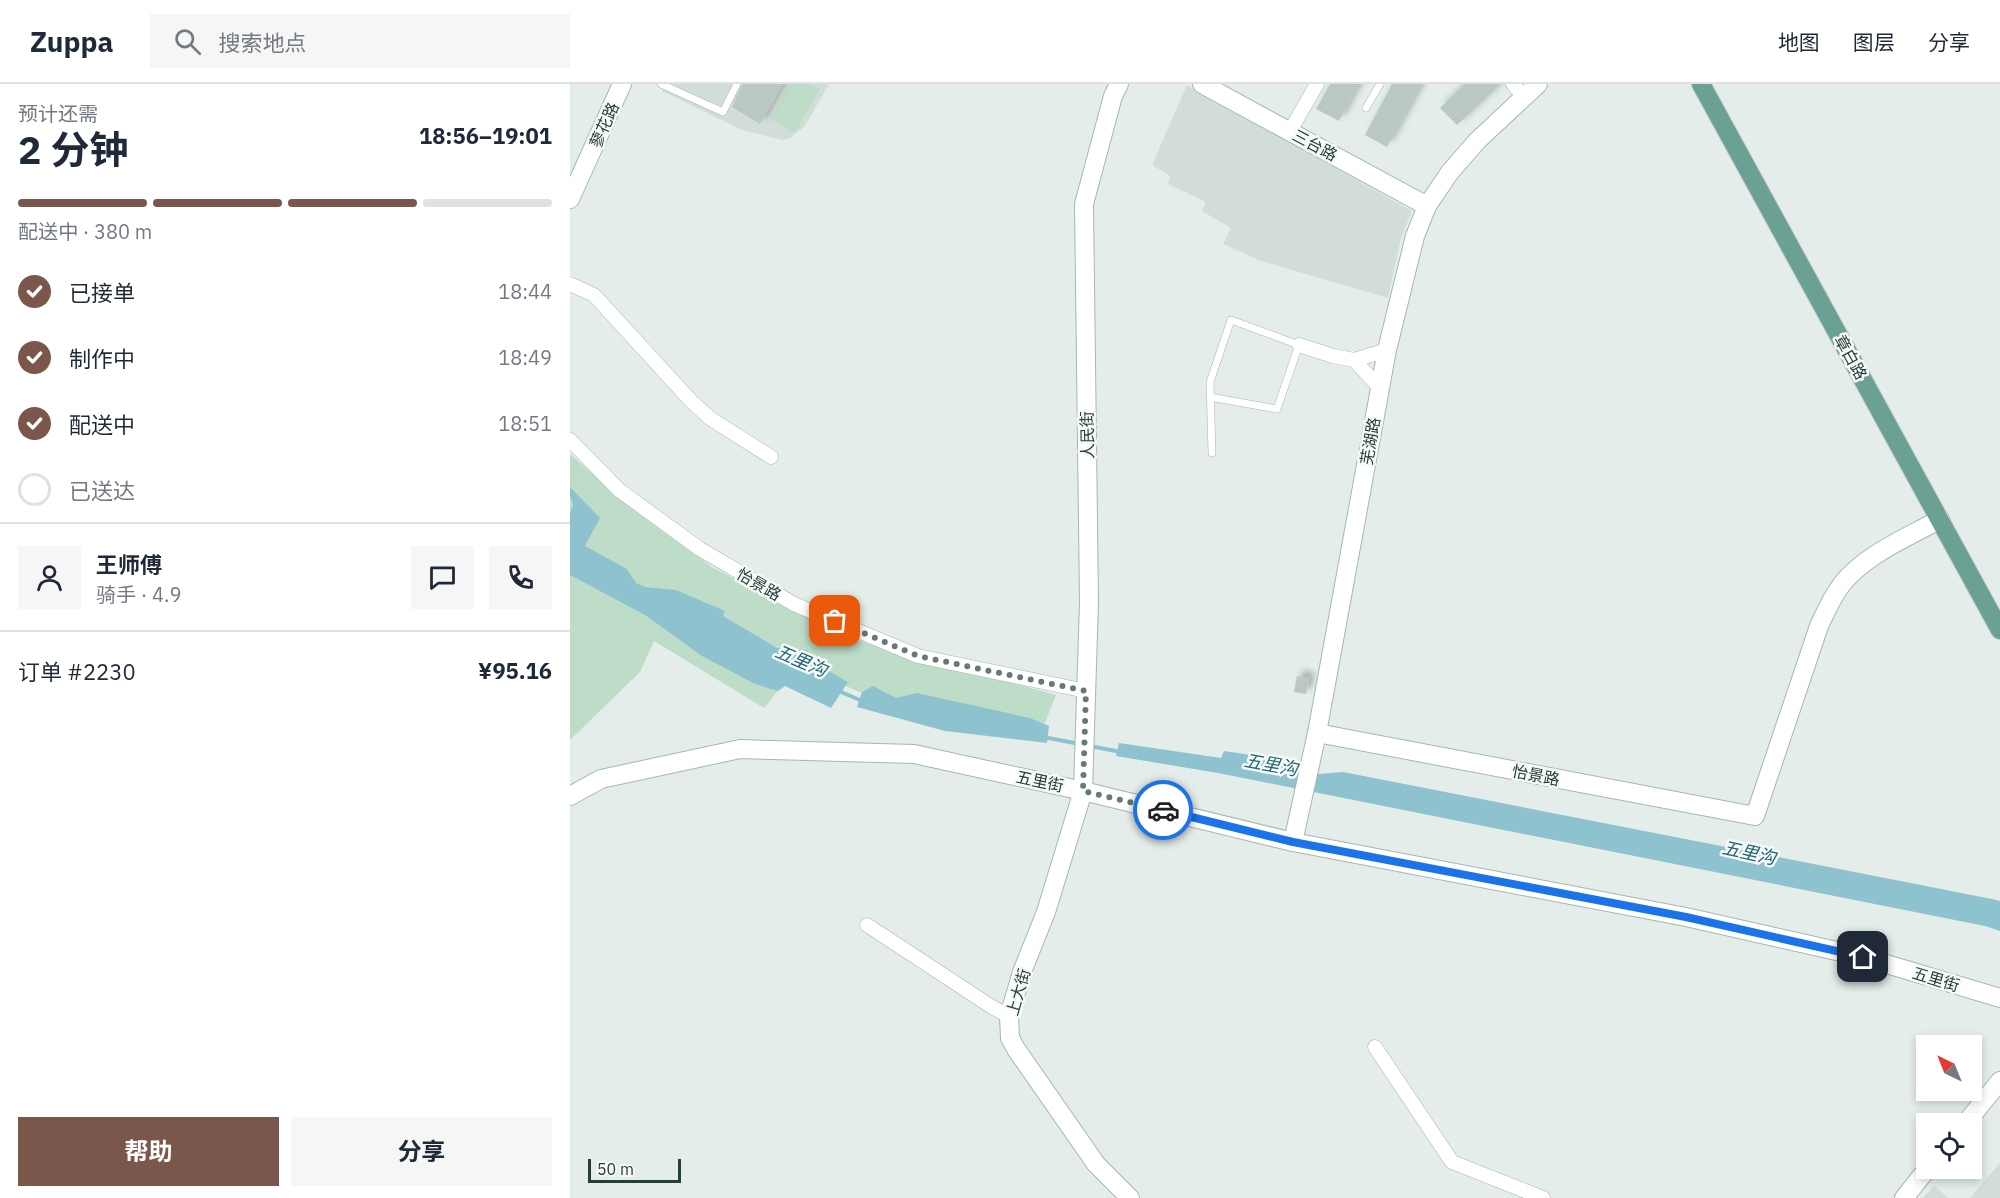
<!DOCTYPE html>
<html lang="zh">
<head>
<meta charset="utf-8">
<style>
	:root { --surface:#fff; --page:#f6f6f7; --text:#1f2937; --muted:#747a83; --line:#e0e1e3; --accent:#7b564b }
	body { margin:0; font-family:"IBM Plex Sans","Noto Sans SC",sans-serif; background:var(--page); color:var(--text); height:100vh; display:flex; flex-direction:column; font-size:22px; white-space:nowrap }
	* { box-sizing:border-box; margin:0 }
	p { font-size:20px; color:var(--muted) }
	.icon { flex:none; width:33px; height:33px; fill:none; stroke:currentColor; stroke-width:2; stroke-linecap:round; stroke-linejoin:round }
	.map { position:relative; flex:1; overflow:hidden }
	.sheet { display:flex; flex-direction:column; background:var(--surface); width:570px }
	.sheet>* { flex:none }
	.needle { width:39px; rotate:317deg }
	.controls { position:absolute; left:1346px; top:951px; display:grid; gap:12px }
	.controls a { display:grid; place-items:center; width:66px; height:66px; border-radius:0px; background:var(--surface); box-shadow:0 3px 9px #0003; font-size:30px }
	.scale { position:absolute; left:18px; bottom:15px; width:93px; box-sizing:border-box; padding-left:6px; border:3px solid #243e38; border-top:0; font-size:16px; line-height:21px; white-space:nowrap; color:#243e38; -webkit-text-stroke:4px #f5f9f7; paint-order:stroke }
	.pin { position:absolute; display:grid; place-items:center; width:51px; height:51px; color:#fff; margin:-26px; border-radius:12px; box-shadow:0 3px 9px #0006 }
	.courier { position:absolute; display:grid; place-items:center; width:60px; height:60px; margin:-30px; border:4px solid #1a73e8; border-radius:50%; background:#fff; color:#222; box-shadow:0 2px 8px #0007 }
	.headline em { font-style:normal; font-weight:700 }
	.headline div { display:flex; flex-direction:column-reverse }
	.headline { display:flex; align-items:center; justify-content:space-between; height:102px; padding:0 18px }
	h1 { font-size:39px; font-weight:700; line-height:45px }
	.bar { display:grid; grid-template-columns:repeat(4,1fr); gap:9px 6px; align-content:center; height:72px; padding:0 18px }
	.bar i { height:8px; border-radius:4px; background:var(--line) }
	.bar .current { background:var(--accent) }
	.bar p { grid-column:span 4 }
	.line { display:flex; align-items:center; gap:15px; padding:0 18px; border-top:2px solid var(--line) }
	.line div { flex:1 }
	.round { display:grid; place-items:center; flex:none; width:63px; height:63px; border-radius:0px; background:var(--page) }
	ol { padding:0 18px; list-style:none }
	li { display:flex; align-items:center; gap:18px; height:66px }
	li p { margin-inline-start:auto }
	li .icon { padding:6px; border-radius:50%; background:var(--accent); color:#fff; stroke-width:4 }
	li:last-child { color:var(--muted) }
	li i { width:33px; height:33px; border:3px solid var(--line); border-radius:50% }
	.action { display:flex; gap:12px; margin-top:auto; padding:12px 18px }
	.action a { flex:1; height:69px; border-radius:0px; background:var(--accent); color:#fff; font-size:24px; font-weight:700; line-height:69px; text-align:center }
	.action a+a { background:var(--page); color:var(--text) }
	header { display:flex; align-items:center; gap:36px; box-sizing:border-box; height:84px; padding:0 30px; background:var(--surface); border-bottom:2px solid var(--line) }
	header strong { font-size:28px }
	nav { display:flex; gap:33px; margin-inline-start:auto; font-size:21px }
	.search { width:420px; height:54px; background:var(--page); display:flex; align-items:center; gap:15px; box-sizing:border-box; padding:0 21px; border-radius:0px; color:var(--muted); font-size:22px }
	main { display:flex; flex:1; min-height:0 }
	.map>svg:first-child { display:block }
</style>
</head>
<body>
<header>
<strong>Zuppa</strong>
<div class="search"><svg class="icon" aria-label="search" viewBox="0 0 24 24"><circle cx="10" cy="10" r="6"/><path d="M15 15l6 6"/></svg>搜索地点</div>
<nav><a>地图</a><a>图层</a><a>分享</a></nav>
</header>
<main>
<section class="sheet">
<div class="headline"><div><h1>2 分钟</h1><p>预计还需</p></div><em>18:56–19:01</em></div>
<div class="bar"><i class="current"></i><i class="current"></i><i class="current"></i><i></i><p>配送中 · 380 m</p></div>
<ol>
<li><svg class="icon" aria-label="check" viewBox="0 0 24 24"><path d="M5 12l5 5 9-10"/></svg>已接单<p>18:44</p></li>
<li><svg class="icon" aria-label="check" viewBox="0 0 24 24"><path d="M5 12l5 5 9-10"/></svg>制作中<p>18:49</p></li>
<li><svg class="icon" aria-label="check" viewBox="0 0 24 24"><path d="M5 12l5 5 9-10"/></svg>配送中<p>18:51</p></li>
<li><i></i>已送达</li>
</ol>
<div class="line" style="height:108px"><a class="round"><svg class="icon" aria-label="person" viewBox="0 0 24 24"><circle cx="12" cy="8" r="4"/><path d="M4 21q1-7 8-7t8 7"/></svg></a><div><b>王师傅</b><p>骑手 · 4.9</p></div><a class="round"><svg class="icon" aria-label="chat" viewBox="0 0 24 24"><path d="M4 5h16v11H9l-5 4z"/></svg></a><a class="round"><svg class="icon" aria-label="phone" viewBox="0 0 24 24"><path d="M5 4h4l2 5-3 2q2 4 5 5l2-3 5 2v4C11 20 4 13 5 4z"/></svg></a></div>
<div class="line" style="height:78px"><div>订单 #2230</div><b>¥95.16</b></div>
<div class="action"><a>帮助</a><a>分享</a></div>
</section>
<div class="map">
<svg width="1430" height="1114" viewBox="0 0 1430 1114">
	<defs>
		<filter id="shadow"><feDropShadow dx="5.5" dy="-5.5" stdDeviation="3" flood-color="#0004"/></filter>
	</defs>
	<rect width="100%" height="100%" fill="#e4ede9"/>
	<!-- built -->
	<g fill="#d2ddd8">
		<polygon points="95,0 259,0 235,42 220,54 213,56 172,46 92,7"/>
		<polygon points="617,1 842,127 831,154 818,214 691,177 653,160 661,144 632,127 636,118 598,100 600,92 582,81"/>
		<polygon points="1430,1079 1430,1114 1400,1114"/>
		<polygon points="1364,1102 1379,1114 1353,1114"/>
	</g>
	<!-- green -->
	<g fill="#beddc8">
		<polygon points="220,0 242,0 250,5 225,49 200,35"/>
		<polygon points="0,370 65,427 142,483 278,554 486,611 471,649 302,614 229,580 194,624 84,557 70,588 0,656"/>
	</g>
	<!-- water -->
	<g fill="#8fc2cf">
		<polygon points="0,403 30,434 15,462 57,485 66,499 75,503 106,506 155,527 153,532 207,564 237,566 240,576 278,598 261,624 215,602 208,607 185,600 132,572 75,531 0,491 0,430 3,421 0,411"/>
		<polygon points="303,602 326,614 347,609 460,634 479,642 477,659 375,647 287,623 292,608"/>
		<polygon points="549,659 651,674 654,667 716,676 725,684 750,690 773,688 1422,815 1430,817 1430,847 1415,842 648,689 546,672"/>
	</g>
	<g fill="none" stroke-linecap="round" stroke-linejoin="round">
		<!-- stream -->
		<g stroke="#8fc2cf" stroke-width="4">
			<polyline points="269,607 292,617"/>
			<polyline points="473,653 510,660"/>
			<polyline points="520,662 551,668"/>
		</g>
	</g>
	<!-- building -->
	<g fill="#b9c8c3" filter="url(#shadow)">
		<polygon points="173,0 213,0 190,40 162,23"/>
		<polygon points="760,0 789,0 769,37 746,25"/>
		<polygon points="822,0 851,0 817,63 795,51"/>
		<polygon points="895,0 931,0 887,41 870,24"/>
		<polygon points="727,592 739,594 736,610 724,608"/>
	</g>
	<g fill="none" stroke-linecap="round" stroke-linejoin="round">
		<!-- lane casing -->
		<g stroke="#a7b5b0" stroke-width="8">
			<g id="lane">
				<polyline points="91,0 153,28 167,0"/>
				<polyline points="796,24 810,0"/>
				<polyline points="640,313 707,325 729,261 661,236 640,298 642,369"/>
			</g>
		</g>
		<!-- street casing -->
		<g stroke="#a7b5b0" stroke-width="15">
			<g id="street">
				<polyline points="943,0 954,13"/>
				<polyline points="720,47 747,0"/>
				<polyline points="0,200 24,211 122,318 141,335 201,373"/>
				<polyline points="729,261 763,272 784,276"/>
				<polyline points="810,304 784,276 817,266"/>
				<polyline points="0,356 49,406 130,465 224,520 348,572 516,607"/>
				<polyline points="297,841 422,923 439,932"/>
				<polyline points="805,963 882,1078 973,1114"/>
			</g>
		</g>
		<!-- secondary casing -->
		<g stroke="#a3b8b2" stroke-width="20">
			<g id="secondary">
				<polyline points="549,0 543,12 514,120 519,518 513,707 476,828 452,888 439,932 440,954 446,965 526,1080 560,1114"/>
				<polyline points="632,0 857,122"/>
				<polyline points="0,115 52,0"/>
				<path d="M747,649l438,83 64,-190c7,-15 13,-29 23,-42 24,-30 65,-46 98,-65"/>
				<polyline points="0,712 31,695 170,665 344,670 513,707 723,758 1116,833 1293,873 1430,914"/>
				<polyline points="723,758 747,649 817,266 845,152 857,122 880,88 907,57 968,0"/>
				<polyline points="1395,1040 1430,997"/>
				<polyline points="1334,1114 1358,1084"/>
			</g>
		</g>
		<!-- primary casing -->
		<g stroke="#c2c9c7" stroke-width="20">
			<polyline id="primary" points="1131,0 1430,546"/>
		</g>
		<!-- lane -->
		<use href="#lane" stroke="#fff" stroke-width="7"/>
		<!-- street -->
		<use href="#street" stroke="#fff" stroke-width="14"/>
		<!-- secondary -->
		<use href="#secondary" stroke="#fff" stroke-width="18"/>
		<!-- primary -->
		<use href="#primary" stroke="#6ba095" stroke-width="18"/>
	</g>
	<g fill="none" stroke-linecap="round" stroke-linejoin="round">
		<!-- done -->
		<polyline stroke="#677b76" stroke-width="6" stroke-dasharray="0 10.8" points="265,537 348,572 516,607 513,707 593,726"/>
		<!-- route -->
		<polyline stroke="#1a73e8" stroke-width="8" points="593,726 723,758 1116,833 1293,873"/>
	</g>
	<g text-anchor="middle" stroke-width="5" stroke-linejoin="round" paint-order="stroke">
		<!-- street labels -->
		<g font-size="16" fill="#243e38" stroke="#f5f9f7">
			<text transform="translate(34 41) rotate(-66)" y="6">蓼花路</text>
			<text transform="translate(745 61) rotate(28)" y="6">三台路</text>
			<text transform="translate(1281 273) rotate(61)" y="6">章白路</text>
			<text transform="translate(517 351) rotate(-91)" y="6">人民街</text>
			<text transform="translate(800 357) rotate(-80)" y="6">芜湖路</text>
			<text transform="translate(189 500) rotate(30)" y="6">怡景路</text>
			<text transform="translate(966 691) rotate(11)" y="6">怡景路</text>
			<text transform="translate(470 697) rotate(12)" y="6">五里街</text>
			<text transform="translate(1366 895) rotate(17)" y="6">五里街</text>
			<text transform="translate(448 908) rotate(-74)" y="6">上大街</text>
		</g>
		<!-- water labels -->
		<g font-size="18" font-style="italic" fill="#216477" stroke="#f5f9f7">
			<text transform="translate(231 577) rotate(23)" y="6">五里沟</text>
			<text transform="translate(701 681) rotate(10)" y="6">五里沟</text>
			<text transform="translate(1179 769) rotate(12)" y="6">五里沟</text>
		</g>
	</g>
</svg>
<div class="controls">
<a><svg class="needle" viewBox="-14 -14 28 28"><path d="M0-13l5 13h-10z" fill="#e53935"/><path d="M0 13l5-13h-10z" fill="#747a83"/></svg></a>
<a><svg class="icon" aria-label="locate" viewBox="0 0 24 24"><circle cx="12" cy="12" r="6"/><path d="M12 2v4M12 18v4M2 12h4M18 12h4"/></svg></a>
</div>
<div class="scale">50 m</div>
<div class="pin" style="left:265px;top:537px;background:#ea580c"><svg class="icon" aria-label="bag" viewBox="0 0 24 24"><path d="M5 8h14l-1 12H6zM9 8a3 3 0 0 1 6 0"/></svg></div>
<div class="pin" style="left:1293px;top:873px;background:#1f2937"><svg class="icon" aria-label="home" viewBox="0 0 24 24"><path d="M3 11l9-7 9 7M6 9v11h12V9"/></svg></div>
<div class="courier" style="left:593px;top:726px"><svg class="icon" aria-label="car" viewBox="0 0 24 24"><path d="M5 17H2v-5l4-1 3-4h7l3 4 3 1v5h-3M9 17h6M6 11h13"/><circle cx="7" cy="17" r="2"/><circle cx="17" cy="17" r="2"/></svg></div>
</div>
</main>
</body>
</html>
